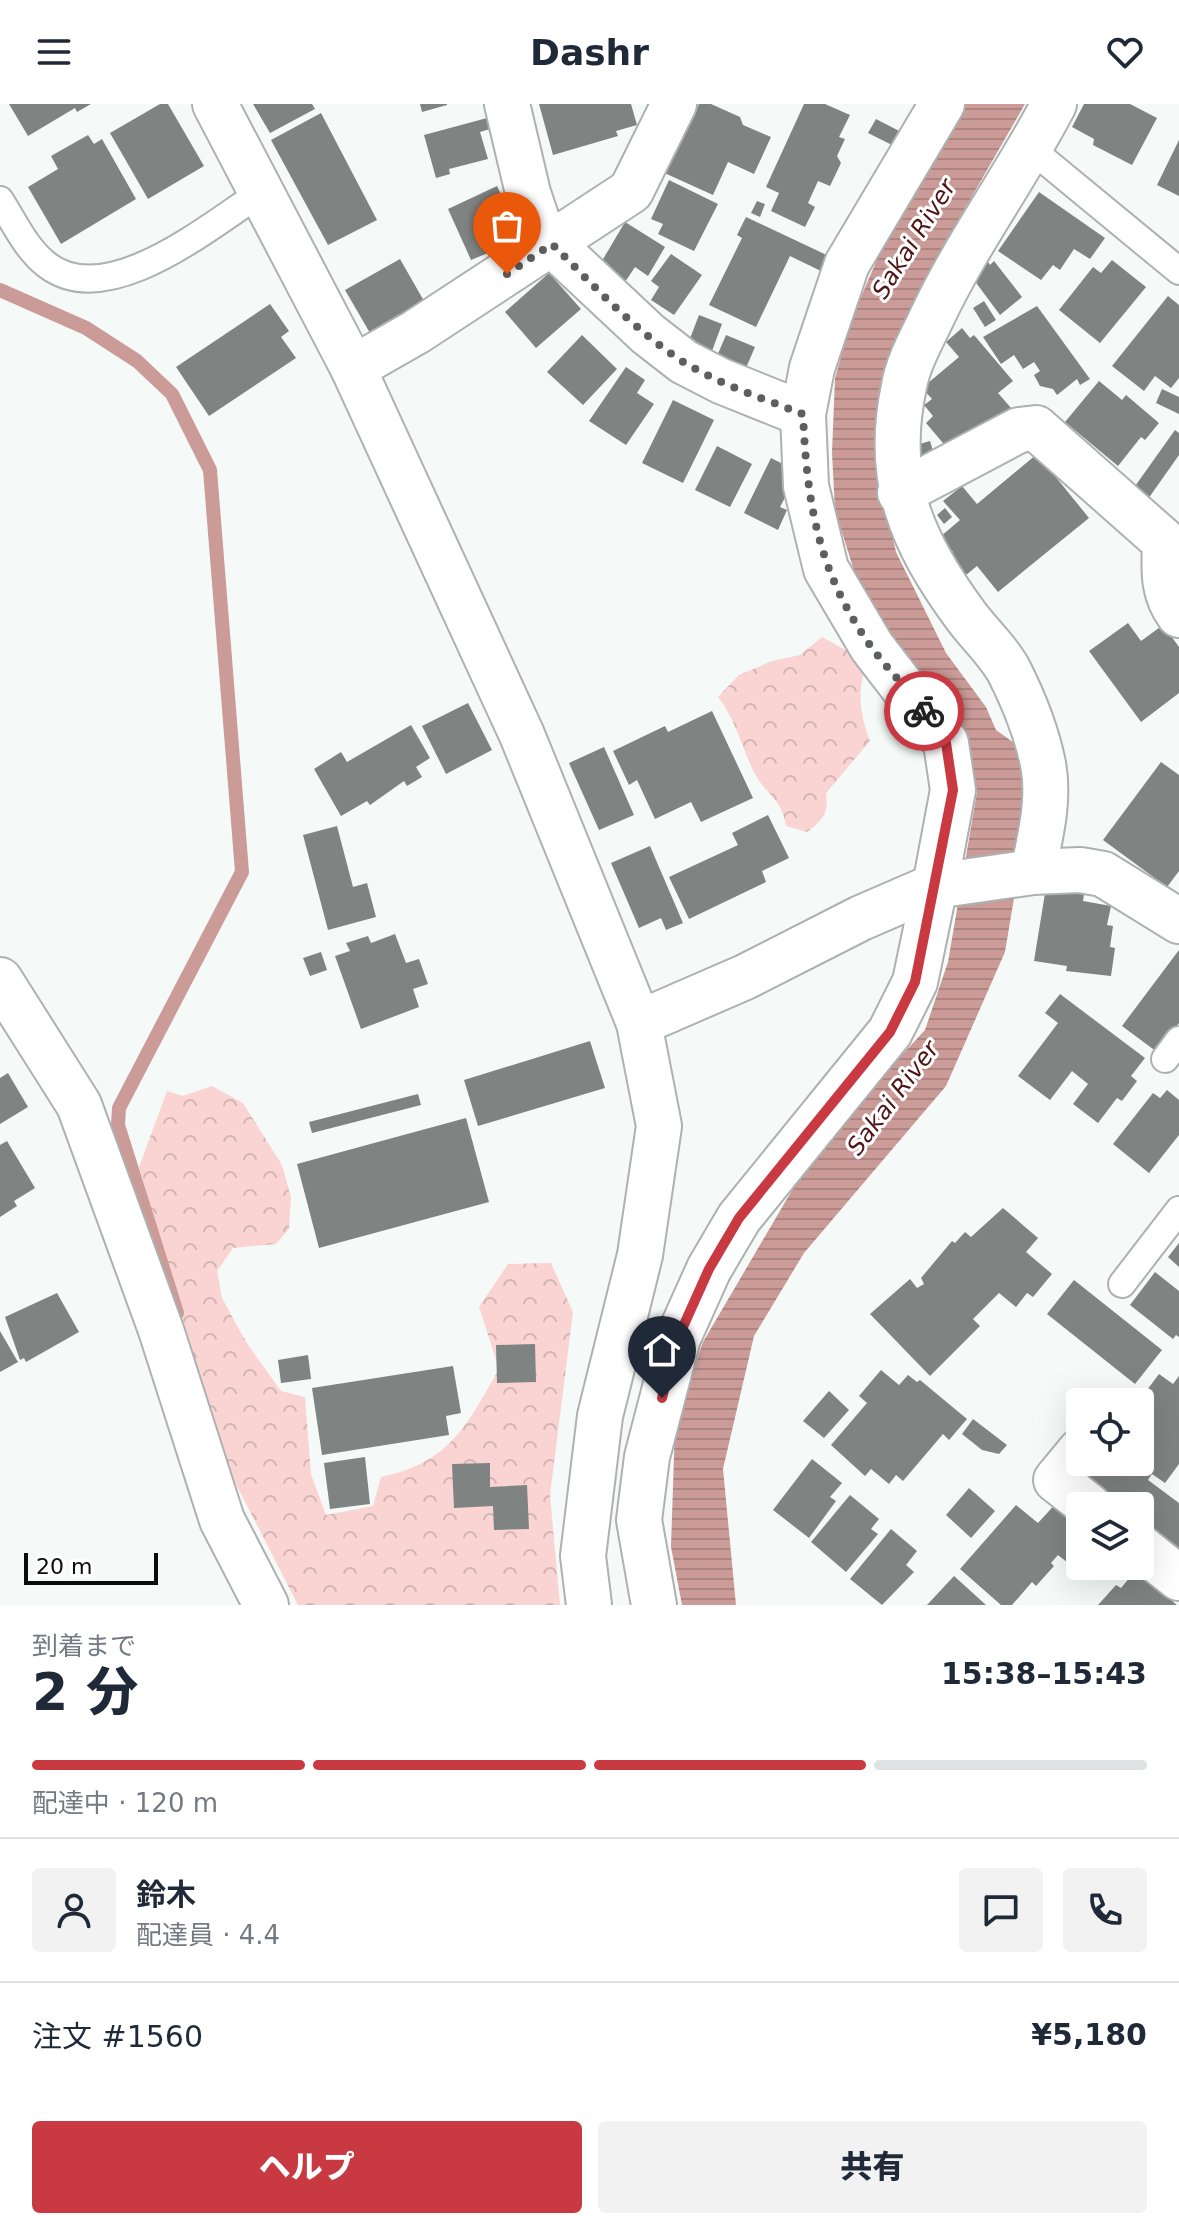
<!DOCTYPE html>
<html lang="ja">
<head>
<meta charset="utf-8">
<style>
	:root { --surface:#fff; --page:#f2f2f3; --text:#1f2937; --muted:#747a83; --line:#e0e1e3; --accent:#c93942 }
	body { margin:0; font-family:"DejaVu Sans","Noto Sans JP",sans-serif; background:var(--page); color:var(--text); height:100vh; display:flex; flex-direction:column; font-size:30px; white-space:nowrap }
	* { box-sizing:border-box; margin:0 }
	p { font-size:26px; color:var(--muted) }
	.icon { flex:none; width:44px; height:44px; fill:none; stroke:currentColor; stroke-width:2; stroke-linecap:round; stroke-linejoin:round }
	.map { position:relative; height:1501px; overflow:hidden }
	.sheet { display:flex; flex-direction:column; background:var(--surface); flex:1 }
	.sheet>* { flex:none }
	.fabs { position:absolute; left:1066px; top:1284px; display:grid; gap:16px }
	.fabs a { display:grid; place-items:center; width:88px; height:88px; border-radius:8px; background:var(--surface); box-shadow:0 8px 32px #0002; font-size:40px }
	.scale { position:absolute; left:24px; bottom:20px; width:134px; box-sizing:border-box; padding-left:8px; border:4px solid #0b0c0c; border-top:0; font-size:22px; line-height:28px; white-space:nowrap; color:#0b0c0c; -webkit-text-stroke:6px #fff; paint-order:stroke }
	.pin { position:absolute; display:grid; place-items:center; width:68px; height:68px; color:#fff; margin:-82px -34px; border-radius:50% 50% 50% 0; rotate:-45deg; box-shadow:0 0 8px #0007 }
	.pin .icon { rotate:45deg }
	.courier { position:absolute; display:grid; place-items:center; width:80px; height:80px; margin:-40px; border:6px solid #c93942; border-radius:50%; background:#fff; color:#222; box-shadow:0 2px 10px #0007 }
	.summary em { font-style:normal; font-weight:800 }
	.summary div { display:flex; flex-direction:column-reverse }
	.summary { display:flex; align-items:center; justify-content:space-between; height:136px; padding:0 32px }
	h1 { font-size:52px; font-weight:800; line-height:60px }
	.bar { display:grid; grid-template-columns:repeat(4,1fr); gap:12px 8px; align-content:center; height:96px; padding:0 32px }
	.bar i { height:10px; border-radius:6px; background:var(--line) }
	.bar .selected { background:var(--accent) }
	.bar p { grid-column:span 4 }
	.line { display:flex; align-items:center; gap:20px; padding:0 32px; border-top:2px solid var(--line) }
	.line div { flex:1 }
	.round { display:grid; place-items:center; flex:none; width:84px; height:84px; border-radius:8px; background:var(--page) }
	.action { display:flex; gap:16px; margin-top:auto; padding:16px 32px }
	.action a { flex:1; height:92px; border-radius:8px; background:var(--accent); color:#fff; font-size:32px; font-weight:800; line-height:92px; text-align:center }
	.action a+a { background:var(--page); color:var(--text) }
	header { display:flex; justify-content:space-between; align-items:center; height:104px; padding:0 32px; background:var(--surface); font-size:36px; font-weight:800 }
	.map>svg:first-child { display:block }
</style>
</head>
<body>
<header><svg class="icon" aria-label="menu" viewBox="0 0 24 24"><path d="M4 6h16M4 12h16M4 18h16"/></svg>Dashr<svg class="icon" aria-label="heart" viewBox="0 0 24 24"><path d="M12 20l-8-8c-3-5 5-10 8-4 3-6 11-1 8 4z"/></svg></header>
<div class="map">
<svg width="1179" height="1501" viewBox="0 0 1179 1501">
	<defs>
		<pattern id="forest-crowns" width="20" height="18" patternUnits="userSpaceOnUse" patternTransform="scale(2)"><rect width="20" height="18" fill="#f9d4d2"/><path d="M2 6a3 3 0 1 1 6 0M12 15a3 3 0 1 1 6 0" fill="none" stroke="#d4b5b3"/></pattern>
		<pattern id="water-rules" width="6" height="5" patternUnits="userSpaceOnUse" patternTransform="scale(2)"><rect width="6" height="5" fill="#cb9b98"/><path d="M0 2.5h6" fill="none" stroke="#ad8482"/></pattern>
	</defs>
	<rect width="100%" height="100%" fill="#f5faf8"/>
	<!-- forest -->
	<g fill="url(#forest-crowns)">
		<path d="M822,533l45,25c-10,29 -8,50 3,79l-44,52c3,20 -3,27 -19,39l-21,-6c-5,-30 -21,-31 -32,-54 -13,-26 -18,-52 -36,-75l21,-22 33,-14 28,-6z"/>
		<path d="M212,982l31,17 39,62 9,32 -2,32 -13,15 -43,4 -16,23 5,27 24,44 35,49 24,6 6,77 15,41 47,-9 8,-29c70,-15 85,-51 118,-108l-20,-62 29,-43 43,-1 22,49 -23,183 10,110h-262l-75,-146 -84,-292 28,-76 16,5z"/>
	</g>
	<!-- water -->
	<polygon fill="url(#water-rules)" points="966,0 1025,0 937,153 904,219 880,311 887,408 896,448 946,549 986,603 996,626 1024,646 1023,740 1005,848 946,982 804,1149 754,1232 723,1365 736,1501 682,1501 671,1443 675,1321 703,1238 818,1042 925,926 948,858 977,688 963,623 897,542 861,489 835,406 832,349 835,274 852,214 882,144"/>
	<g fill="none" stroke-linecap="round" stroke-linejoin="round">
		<!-- stream -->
		<polyline stroke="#cb9b98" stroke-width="14" points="0,186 86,224 137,257 172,290 210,366 242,768 119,1004 118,1021 177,1209"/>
	</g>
	<!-- building -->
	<g fill="#7f8382">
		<polygon points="9,0 91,0 77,8 75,4 28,32"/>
		<polygon points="160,0 168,0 204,62 148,95 110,29"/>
		<polygon points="253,0 312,0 315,5 270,29"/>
		<polygon points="420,0 447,0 447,1 422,8"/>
		<polygon points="539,0 631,0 637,21 616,27 618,32 553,51"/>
		<polygon points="699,0 711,0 740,13 743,21 771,33 754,70 728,58 713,91 660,67 667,53 673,55"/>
		<polygon points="804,0 825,0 850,11 839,33 845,35 837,52 841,59 830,82 818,77 808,99 815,103 805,123 771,107 779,89 766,83"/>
		<polygon points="1084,0 1130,0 1157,14 1132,61 1093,41 1094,35 1072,23"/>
		<polygon points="321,9 377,116 328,141 271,36"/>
		<polygon points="487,14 490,25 480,28 488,55 449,65 450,70 436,74 424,31"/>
		<polygon points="876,15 905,30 898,44 868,29"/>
		<polygon points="88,31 94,40 102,35 136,95 61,140 28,83 58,65 51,52"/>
		<polygon points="1179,36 1179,92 1157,81"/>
		<polygon points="669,76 718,100 694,147 658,130 663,120 651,115"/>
		<polygon points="497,82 516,123 483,137 488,149 471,156 448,105"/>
		<polygon points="1039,88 1105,134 1090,155 1074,145 1060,166 1053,161 1041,176 998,147"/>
		<polygon points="757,97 765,100 760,113 751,109"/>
		<polygon points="746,113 833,154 825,169 790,152 756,223 709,201 742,134 737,131"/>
		<polygon points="625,118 665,143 648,172 635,163 625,178 599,162"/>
		<polygon points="671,150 702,171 674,211 651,196 659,183 651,177"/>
		<polygon points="984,151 990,161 994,157 1022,193 1000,211 971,172"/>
		<polygon points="400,155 424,197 370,229 345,186"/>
		<polygon points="1112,156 1146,183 1100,239 1059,206 1093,163 1101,169"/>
		<polygon points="549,169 581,205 536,244 505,208"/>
		<polygon points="1168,192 1179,201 1179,274 1171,284 1155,272 1144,287 1112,262"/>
		<polygon points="984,197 996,216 985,223 973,204"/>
		<polygon points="270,200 289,227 281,233 296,254 209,312 176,263"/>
		<polygon points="1037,202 1090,275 1080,281 1077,275 1057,291 1053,285 1040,282 1034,271 1040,267 1034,258 1023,265 1014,251 1001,260 983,233"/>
		<polygon points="699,211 722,220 712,247 689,237"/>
		<polygon points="962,224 970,234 974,231 1013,277 998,289 1011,304 954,352 926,319 933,312 924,301 932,295 922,284 959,253 946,238"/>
		<polygon points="582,231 617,265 583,301 547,268"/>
		<polygon points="726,231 755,243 746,264 717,252"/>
		<polygon points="626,263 645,276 637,289 654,300 626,341 589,317"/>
		<polygon points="1099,277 1122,296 1126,291 1159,319 1145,336 1141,333 1118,362 1065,318"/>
		<polygon points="1162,285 1179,293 1179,310 1156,299"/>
		<polygon points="673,296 714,316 683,379 642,359"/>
		<polygon points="1175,326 1179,329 1179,351 1148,395 1133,385"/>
		<polygon points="930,337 935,354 923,365 916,341"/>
		<polygon points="717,342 752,360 730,403 695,386"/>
		<polygon points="1037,350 1089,414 998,488 977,462 966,471 950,450 953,448 940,433 960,416 943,397 962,382 977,400"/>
		<polygon points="771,354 789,363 789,386 780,403 787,406 778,426 744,409"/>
		<polygon points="945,404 952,413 944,420 937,411"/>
		<polygon points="1128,519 1141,537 1163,521 1179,543 1179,589 1141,618 1089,547"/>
		<polygon points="468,599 492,646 446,670 422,622"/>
		<polygon points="712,607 753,694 701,718 691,698 655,715 637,676 629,681 613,647 665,622 668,628"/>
		<polygon points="411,621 430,654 416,663 422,673 407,682 404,677 370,701 367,697 341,712 314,665 341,648 347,658"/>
		<polygon points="604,643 634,711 599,726 569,659"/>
		<polygon points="1161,658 1179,671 1179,767 1167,783 1103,736"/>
		<polygon points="768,711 789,754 762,767 766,778 689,815 669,773 738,741 732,729"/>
		<polygon points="337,722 353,783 367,779 376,813 328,826 303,731"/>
		<polygon points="650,742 683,819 666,826 661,814 639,824 611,759"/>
		<polygon points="1046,783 1084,790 1083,797 1111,802 1107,821 1113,822 1110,843 1115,844 1111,872 1066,867 1067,862 1034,857"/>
		<polygon points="395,830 406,859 419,855 428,880 413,885 419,903 361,925 335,852 350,847 346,839 368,832 371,839"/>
		<polygon points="1179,846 1179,919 1157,948 1122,922"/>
		<polygon points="321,848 327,866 310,872 303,854"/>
		<polygon points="1060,890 1145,954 1131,972 1137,977 1122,997 1117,994 1098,1019 1073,1000 1088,980 1072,967 1050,996 1018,972 1058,919 1045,909"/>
		<polygon points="590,937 605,984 478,1022 464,976"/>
		<polygon points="8,969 28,1003 0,1020 0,974"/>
		<polygon points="1167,986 1179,996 1179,1031 1149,1069 1113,1040 1153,989 1160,994"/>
		<polygon points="418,990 421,1001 312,1029 309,1018"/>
		<polygon points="466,1014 489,1098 319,1144 297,1060"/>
		<polygon points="7,1037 35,1084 14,1097 17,1102 0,1113 0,1041"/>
		<polygon points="1003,1104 1038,1134 1026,1148 1052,1170 1033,1193 1027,1189 1016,1203 999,1189 973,1215 980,1222 930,1272 870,1210 910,1175 917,1184 924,1180 921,1174 952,1137 955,1139 965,1128 971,1133"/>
		<polygon points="1179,1139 1179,1163 1168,1153"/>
		<polygon points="1155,1168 1179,1187 1179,1233 1176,1231 1173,1235 1130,1201"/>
		<polygon points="1074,1176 1162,1246 1135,1280 1047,1210"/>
		<polygon points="57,1189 79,1228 26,1258 24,1254 20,1256 5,1213"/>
		<polygon points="0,1227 18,1258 0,1268"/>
		<polygon points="535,1240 536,1278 497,1279 496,1241"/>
		<polygon points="308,1251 311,1275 281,1279 278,1256"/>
		<polygon points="453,1262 461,1309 446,1312 449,1331 322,1351 312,1284"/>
		<polygon points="881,1266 899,1281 908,1271 917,1278 920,1276 967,1315 949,1336 943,1330 903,1377 896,1371 889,1380 871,1365 865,1372 831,1341 867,1299 859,1292"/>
		<polygon points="1159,1270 1173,1280 1179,1272 1179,1360 1165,1379 1152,1370 1148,1376 1179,1399 1179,1450 1140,1422 1140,1402 1113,1402 1080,1378 1094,1358 1140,1358 1138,1298"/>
		<polygon points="829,1287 849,1306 824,1334 803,1317"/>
		<polygon points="973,1315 1007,1341 999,1350 982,1346 962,1330"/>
		<polygon points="365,1353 370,1400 330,1405 324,1359"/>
		<polygon points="812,1355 842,1379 830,1393 836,1397 809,1434 773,1406"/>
		<polygon points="490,1359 490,1383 527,1381 529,1425 494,1426 493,1402 454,1404 452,1360"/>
		<polygon points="969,1384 995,1407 971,1434 946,1411"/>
		<polygon points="850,1391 879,1415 871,1425 878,1430 846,1468 811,1438"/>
		<polygon points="1060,1395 1080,1412 1080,1445 1068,1459 1058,1451 1051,1459 1054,1462 1036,1482 1032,1478 1012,1501 1001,1501 960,1465 1016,1401 1038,1419"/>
		<polygon points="891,1425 917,1447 906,1461 914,1468 882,1501 850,1475"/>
		<polygon points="1136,1466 1177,1501 1098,1501 1116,1481 1121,1484"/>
		<polygon points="954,1472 986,1501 927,1501"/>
	</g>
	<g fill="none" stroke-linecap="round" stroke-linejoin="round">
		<!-- lane casing -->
		<g stroke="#adb1b0" stroke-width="30">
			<g id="lane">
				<polyline points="1031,45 1179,167"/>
				<path d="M0,96c14,22 26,49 47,65 61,47 163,-40 215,-73"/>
				<polyline points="1165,955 1179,936"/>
				<polyline points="1122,1180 1179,1106"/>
			</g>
		</g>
		<!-- street casing -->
		<g stroke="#adb1b0" stroke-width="48">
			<g id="street">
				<polyline points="507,0 528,89 538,119 552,140 648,230 684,258 721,277 803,310"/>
				<polyline points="353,264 416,228 631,87 674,0"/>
				<path d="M900,389l119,-63 17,-2 129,114c-1,28 -3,50 14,73"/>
				<path d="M1033,768c7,-35 17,-72 10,-108 -6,-30 -19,-63 -33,-91 -10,-20 -30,-38 -44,-57 -55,-75 -82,-136 -62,-230 4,-23 17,-46 27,-67 35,-75 85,-142 123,-215"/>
				<polyline points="0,876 79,1001 161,1226 222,1416 266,1501"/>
				<polyline points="639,919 745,873 861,814 935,782 1033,768 1080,766 1103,770 1179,817"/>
				<polyline points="1080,1347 1056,1376 1089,1402"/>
				<polyline points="1140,1443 1179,1474"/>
				<polyline points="654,1501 639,1416 647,1353 678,1234 709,1165 739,1114 890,928 915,878 935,782 953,686 946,639 872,543 826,465 806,382 803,310 812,264 847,160 942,0"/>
			</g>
		</g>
		<!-- secondary casing -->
		<g stroke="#adb1b0" stroke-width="48">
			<polyline id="secondary" points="215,0 353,264 522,631 639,919 659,1022 640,1151 600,1312 583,1452 589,1501"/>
		</g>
		<!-- lane -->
		<use href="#lane" stroke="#fff" stroke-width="26"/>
		<!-- street -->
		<use href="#street" stroke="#fff" stroke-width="44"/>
		<!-- secondary -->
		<use href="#secondary" stroke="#fff" stroke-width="44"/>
	</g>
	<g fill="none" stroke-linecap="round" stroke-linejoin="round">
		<!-- done -->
		<path stroke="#5d5f5f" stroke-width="8" stroke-dasharray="0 14.4" d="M507,170l45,-30c41,41 84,88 133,119 37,22 79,36 118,51 4,90 15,159 69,234 16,22 36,41 52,63"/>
		<!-- route -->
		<polyline stroke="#c93942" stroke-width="10" points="662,1294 678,1234 709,1165 739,1114 890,928 915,878 953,686 946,639 924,607"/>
	</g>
	<g text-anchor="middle" stroke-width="6" stroke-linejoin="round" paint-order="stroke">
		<!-- water labels -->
		<g font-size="24" font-style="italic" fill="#4f1416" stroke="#fff">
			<text transform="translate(914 135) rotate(-58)" y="8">Sakai River</text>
			<text transform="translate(893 994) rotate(-53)" y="8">Sakai River</text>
		</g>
	</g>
</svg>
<div class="fabs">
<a><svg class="icon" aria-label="locate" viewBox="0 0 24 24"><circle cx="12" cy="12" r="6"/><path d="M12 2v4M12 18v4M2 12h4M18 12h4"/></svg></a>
<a><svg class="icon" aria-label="layers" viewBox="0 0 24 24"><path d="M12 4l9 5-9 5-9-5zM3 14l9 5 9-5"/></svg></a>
</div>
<div class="scale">20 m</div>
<div class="pin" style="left:507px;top:170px;background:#ea580c"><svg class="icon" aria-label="bag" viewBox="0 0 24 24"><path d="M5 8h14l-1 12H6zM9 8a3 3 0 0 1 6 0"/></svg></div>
<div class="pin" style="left:662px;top:1294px;background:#1f2937"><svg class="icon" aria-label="home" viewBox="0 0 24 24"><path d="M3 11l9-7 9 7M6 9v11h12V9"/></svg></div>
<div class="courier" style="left:924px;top:607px"><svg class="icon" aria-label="bike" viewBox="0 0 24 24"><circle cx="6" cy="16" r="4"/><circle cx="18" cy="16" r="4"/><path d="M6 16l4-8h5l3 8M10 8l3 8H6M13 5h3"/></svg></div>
</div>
<section class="sheet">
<div class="summary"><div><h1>2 分</h1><p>到着まで</p></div><em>15:38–15:43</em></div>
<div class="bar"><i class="selected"></i><i class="selected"></i><i class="selected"></i><i></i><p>配達中 · 120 m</p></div>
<div class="line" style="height:144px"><a class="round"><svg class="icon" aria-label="person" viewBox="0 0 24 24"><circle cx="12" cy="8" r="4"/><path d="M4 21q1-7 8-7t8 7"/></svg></a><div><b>鈴木</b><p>配達員 · 4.4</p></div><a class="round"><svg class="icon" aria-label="chat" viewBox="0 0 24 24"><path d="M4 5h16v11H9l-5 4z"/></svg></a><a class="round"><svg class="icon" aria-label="phone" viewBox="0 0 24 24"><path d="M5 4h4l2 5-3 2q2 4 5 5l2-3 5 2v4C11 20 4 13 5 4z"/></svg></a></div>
<div class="line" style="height:104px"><div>注文 #1560</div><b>¥5,180</b></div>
<div class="action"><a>ヘルプ</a><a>共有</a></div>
</section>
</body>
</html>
